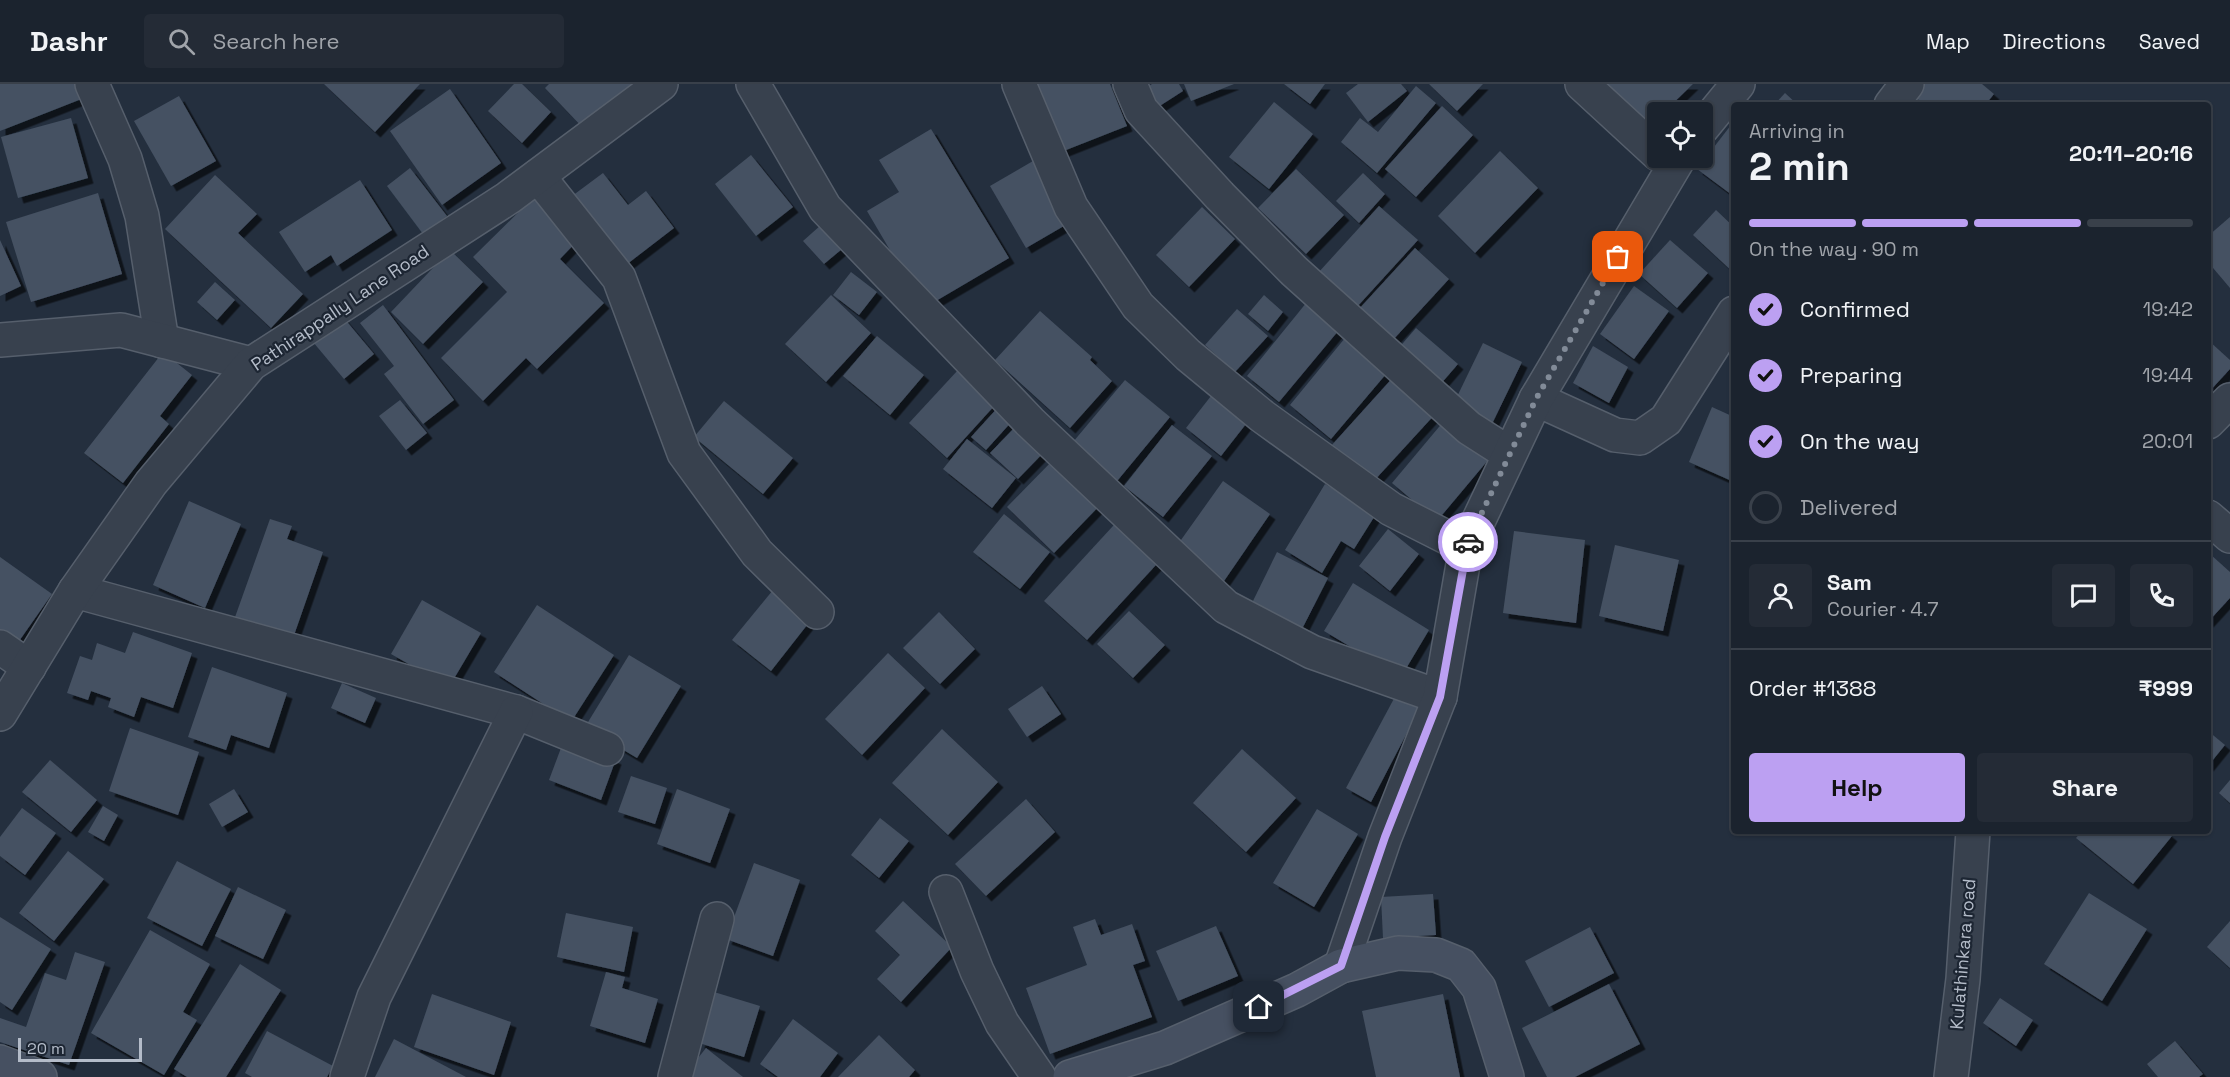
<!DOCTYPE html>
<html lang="en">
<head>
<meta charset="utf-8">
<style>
	:root { --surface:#1b232e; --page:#242b36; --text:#f1f3f6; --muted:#a0a4aa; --line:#39404a; --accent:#bca0f2 }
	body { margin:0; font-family:"Space Grotesk",sans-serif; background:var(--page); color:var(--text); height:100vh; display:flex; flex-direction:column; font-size:22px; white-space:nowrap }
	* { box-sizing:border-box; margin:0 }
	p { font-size:20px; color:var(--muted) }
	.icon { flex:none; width:33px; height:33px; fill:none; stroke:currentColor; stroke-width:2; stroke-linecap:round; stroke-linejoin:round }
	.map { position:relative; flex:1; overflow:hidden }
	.panel { position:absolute; left:1731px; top:18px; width:480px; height:732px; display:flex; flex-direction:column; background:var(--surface); border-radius:6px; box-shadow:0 2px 4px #0004,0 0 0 2px var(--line) }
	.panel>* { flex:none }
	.controls { position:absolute; left:1647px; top:18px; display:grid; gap:12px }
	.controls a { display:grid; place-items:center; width:66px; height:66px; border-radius:6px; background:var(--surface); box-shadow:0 2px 4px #0004,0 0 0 2px var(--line); font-size:30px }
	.scale { position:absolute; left:18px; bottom:15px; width:124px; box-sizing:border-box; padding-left:6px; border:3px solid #b4bcc9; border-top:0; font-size:16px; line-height:21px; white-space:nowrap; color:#b4bcc9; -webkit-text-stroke:4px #1d2633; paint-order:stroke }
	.pin { position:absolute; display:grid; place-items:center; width:51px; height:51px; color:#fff; margin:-26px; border-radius:12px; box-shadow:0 3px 9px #0006 }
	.courier { position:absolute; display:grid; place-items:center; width:60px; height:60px; margin:-30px; border:4px solid #bca0f2; border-radius:50%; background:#fff; color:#222; box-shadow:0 2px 8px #0007 }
	.summary em { font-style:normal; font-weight:700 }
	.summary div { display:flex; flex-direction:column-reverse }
	.summary { display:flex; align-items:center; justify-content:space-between; height:102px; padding:0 18px }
	h1 { font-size:39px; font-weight:700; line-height:45px }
	.bar { display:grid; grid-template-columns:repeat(4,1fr); gap:9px 6px; align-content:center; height:72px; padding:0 18px }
	.bar i { height:8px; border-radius:4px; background:var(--line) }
	.bar .active { background:var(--accent) }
	.bar p { grid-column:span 4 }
	.line { display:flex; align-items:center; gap:15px; padding:0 18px; border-top:2px solid var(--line) }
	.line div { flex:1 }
	.round { display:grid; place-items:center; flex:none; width:63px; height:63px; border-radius:6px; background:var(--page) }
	ol { padding:0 18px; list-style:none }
	li { display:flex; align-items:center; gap:18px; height:66px }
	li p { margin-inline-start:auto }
	li .icon { padding:6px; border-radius:50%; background:var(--accent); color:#111; stroke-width:4 }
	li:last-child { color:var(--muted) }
	li i { width:33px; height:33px; border:3px solid var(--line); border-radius:50% }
	.primary-button { display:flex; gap:12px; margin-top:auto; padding:12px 18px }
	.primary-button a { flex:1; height:69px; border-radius:6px; background:var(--accent); color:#111; font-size:24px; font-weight:700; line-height:69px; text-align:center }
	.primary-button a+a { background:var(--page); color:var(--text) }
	header { display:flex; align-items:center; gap:36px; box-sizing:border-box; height:84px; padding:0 30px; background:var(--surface); border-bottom:2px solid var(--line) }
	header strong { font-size:28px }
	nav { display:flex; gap:33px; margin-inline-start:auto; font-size:21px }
	.search { width:420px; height:54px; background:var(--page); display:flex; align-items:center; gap:15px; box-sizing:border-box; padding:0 21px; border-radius:6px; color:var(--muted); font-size:22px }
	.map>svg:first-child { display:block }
</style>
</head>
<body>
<header>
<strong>Dashr</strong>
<div class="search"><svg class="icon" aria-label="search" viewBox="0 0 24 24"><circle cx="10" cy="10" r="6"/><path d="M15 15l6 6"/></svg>Search here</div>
<nav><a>Map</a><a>Directions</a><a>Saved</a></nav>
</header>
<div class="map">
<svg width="2230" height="993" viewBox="0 0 2230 993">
	<defs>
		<filter id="shadow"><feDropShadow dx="5.5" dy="5.5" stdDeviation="0" flood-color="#0009"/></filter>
	</defs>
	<rect width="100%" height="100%" fill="#242f3e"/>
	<!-- building -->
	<g fill="#455162" filter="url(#shadow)">
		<polygon points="0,0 79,0 84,14 0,47"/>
		<polygon points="324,0 420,0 375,48"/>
		<polygon points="514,0 522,0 551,28 522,59 488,27"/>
		<polygon points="549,0 639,0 585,46 545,4"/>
		<polygon points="1033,0 1110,0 1127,42 1061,68"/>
		<polygon points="1152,0 1179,0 1183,7 1155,25 1143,6"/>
		<polygon points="1184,0 1234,0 1191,17"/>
		<polygon points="1284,0 1325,0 1310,20"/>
		<polygon points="1358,0 1401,0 1407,7 1368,38 1346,9"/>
		<polygon points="1429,0 1483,0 1457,27"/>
		<polygon points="1607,0 1693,0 1664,28 1658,28 1658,35 1649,43"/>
		<polygon points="1917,0 1982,0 1994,10 1985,21 1925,21 1910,9"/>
		<polygon points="1416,2 1436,19 1377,89 1341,58 1360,34 1378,48"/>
		<polygon points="450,5 501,79 442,121 390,47"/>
		<polygon points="1785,9 1798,21 1774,21"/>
		<polygon points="179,12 216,77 171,102 134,37"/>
		<polygon points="1274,18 1313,50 1269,105 1229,73"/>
		<polygon points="1442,22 1473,51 1416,113 1385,85"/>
		<polygon points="71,34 88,94 18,114 1,53"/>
		<polygon points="1731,41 1734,44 1734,108 1732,111 1697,85"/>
		<polygon points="931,45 1009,174 924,224 867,127 899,108 879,76"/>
		<polygon points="1500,67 1538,104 1475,169 1438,132"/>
		<polygon points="751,71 793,123 756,152 715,100"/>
		<polygon points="1033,77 1069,139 1026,164 990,102"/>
		<polygon points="410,84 447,132 423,150 387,102"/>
		<polygon points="1296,85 1344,131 1306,170 1258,124"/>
		<polygon points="603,89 628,121 646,107 674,144 622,184 568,115"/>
		<polygon points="1363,89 1385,110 1359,139 1336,117"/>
		<polygon points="215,91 257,130 238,149 303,210 271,244 165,145"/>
		<polygon points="360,96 392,146 337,182 331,171 305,188 279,148"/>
		<polygon points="98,109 122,190 31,218 6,138"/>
		<polygon points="537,110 580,154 560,175 604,219 537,285 526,274 483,317 441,274 507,208 473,173"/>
		<polygon points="1379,122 1418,156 1356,224 1318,189"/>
		<polygon points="1202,123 1235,155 1189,203 1156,171"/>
		<polygon points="1716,126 1734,143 1734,189 1693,151"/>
		<polygon points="2230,133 2230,204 2208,178 2208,152"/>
		<polygon points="821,141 842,165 824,180 803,157"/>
		<polygon points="0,156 21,202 0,212"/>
		<polygon points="1670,156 1708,189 1677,224 1639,190"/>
		<polygon points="1415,164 1449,195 1392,257 1358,226"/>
		<polygon points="450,166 483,198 423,260 391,228"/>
		<polygon points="851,188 877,208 859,231 833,211"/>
		<polygon points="215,198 235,216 217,236 197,218"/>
		<polygon points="1634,202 1669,227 1634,275 1600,250"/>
		<polygon points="831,211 871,249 826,298 785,260"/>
		<polygon points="1264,211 1283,228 1268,247 1248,230"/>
		<polygon points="1311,213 1344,240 1279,318 1247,292"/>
		<polygon points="383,221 454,316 423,340 384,290 394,282 360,239"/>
		<polygon points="1237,225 1268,252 1235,288 1205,261"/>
		<polygon points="338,227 374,270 344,295 308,252"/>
		<polygon points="1040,227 1092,273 1090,276 1112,297 1070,344 995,276"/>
		<polygon points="1416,244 1458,280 1439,302 1397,266"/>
		<polygon points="1350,248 1392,283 1331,355 1290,321"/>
		<polygon points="877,252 924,291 890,331 843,292"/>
		<polygon points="2208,256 2230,276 2230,285 2208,309"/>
		<polygon points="1483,259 1522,278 1491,342 1452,323"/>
		<polygon points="1593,262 1628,283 1609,319 1573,299"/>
		<polygon points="163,268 192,291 160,332 169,340 123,399 84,369"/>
		<polygon points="958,286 996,320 947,374 909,339"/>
		<polygon points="1397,289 1438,327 1372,399 1331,362"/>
		<polygon points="1125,296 1170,333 1113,402 1068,364"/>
		<polygon points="1218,303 1253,331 1221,372 1186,344"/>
		<polygon points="400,316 427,349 406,366 379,332"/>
		<polygon points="724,317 793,374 763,410 694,353"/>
		<polygon points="1001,320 1015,334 986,366 971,353"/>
		<polygon points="1712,323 1734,333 1734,398 1689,378"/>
		<polygon points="1444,337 1489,375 1437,437 1392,399"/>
		<polygon points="1020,338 1048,364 1018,395 990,369"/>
		<polygon points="1172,341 1212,372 1163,433 1124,402"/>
		<polygon points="967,355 1016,394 992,424 943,385"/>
		<polygon points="1056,373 1103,418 1054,469 1007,423"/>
		<polygon points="1223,397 1270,430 1224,497 1176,463"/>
		<polygon points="1325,400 1376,430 1354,465 1341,457 1322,489 1285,466"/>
		<polygon points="189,417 241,440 205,524 153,501"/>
		<polygon points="1004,430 1050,468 1020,505 973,468"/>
		<polygon points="1124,430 1167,469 1087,556 1044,517"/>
		<polygon points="270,435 292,442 287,455 323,468 292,557 234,536"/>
		<polygon points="1388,445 1419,470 1390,507 1359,482"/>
		<polygon points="1514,447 1585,456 1576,539 1503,529"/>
		<polygon points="1615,461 1679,476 1663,547 1599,532"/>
		<polygon points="1277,468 1328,494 1302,545 1252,519"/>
		<polygon points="2210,470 2230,488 2230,514 2208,538 2208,473"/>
		<polygon points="0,473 52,510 17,560 0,548"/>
		<polygon points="1353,499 1429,546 1401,593 1324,547"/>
		<polygon points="773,506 811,536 771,587 732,556"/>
		<polygon points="422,516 481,549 449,603 391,570"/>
		<polygon points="537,521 614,571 571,638 494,588"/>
		<polygon points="1129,527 1165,561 1133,594 1097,560"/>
		<polygon points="939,528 975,565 940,600 903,564"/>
		<polygon points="133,548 192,569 173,624 141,613 134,633 108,623 111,614 91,607 88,616 67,609 80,572 92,576 97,559 125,569"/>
		<polygon points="888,569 925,604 862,671 825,635"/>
		<polygon points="629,571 681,602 637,674 585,643"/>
		<polygon points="212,583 287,609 269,664 231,651 226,666 188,653"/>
		<polygon points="342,599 376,614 365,639 331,624"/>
		<polygon points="1042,602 1061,630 1027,653 1008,625"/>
		<polygon points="1397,609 1421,622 1371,718 1346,704"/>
		<polygon points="130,644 199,668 178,731 109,707"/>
		<polygon points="942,645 998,698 948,751 892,699"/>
		<polygon points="2208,647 2225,661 2208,682"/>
		<polygon points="564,656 616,675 601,716 549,696"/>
		<polygon points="1242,665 1296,714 1246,768 1193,719"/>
		<polygon points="50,676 97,716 71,748 22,708"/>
		<polygon points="631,692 667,704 655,740 618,728"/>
		<polygon points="2230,696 2230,719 2219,709"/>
		<polygon points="234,705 248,728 222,743 209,720"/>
		<polygon points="677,705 730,725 710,779 657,760"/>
		<polygon points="1026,715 1055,748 986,812 955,780"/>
		<polygon points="103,722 118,731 104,757 88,748"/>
		<polygon points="22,724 56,749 25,791 0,772 0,753"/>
		<polygon points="1317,725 1358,750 1314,823 1273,799"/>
		<polygon points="880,734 909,757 879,794 851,771"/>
		<polygon points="2082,747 2166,747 2172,752 2133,800 2076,754"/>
		<polygon points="68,767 104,795 54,857 19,829"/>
		<polygon points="177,777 231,805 202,862 147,834"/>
		<polygon points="754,779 800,796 773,872 726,855"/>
		<polygon points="238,803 286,826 263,875 215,852"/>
		<polygon points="2089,809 2147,845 2102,917 2044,880"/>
		<polygon points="1433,810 1436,851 1383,854 1381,813"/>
		<polygon points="903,817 952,863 901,918 877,895 900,871 875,847"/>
		<polygon points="566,829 633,843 624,888 557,873"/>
		<polygon points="0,833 51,865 12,926 0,918"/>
		<polygon points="1095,835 1101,851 1132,840 1145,877 1133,881 1152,933 1050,970 1026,904 1087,881 1073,843"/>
		<polygon points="2230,837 2230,884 2207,863"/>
		<polygon points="1216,842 1238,892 1178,917 1156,867"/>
		<polygon points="1590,843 1614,889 1549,923 1525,877"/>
		<polygon points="150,846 210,880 183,928 197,936 164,991 91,949"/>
		<polygon points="75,868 105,878 69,981 0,958 0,934 26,943 45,889 66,896"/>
		<polygon points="240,880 281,906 226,993 187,993 174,985"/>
		<polygon points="606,888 625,893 622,904 658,915 645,959 590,942"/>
		<polygon points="1609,900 1640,960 1575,993 1547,993 1522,944"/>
		<polygon points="714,908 760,922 744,973 699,959"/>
		<polygon points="432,910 511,938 494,991 414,963"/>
		<polygon points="1443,910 1460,993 1376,993 1362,927"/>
		<polygon points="2000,914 2033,936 2016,962 1983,939"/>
		<polygon points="793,935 838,969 820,993 778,993 760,980"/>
		<polygon points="267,947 333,982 327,993 252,993 245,989"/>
		<polygon points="879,951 915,986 909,993 838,993"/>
		<polygon points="394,955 466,993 375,993"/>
		<polygon points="2175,957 2203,990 2199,993 2158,993 2147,980"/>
		<polygon points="706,964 743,993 683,993"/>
	</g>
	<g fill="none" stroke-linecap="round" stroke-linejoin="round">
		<!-- street casing -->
		<g stroke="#565f6c" stroke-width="36">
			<g id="street">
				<polyline points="92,0 125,75 142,132 162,257"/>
				<polyline points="753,0 825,124 1030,338 1226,523 1312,568 1440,613"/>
				<polyline points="1019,0 1071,123 1138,222 1188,271 1262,332 1391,425 1466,463"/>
				<polyline points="1130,0 1141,26 1220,112 1294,187 1469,344 1508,369"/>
				<polyline points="1582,0 1658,70"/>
				<polyline points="1891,21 1907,0"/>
				<polyline points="1702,44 1738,0"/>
				<polyline points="538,92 619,194 684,369 757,469 817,528"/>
				<polyline points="0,256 121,246 251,280"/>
				<polyline points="1536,315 1615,351 1640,354 1666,336 1734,229"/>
				<polyline points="2208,338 2230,316"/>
				<polyline points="2208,433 2230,452"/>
				<polyline points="75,507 516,628 607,665"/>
				<polyline points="0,563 29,583"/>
				<polyline points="0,630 75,507 151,399 251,280 508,114 661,0"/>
				<polyline points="946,808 977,887 1002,939 1039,993"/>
				<polyline points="1341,882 1385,753 1440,613 1466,463 1536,315 1679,74"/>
				<polyline points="347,993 374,913 516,628"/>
				<polyline points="675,993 717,835"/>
				<polyline points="1951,993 1963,895 1973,747"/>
			</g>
		</g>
		<!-- secondary casing -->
		<g stroke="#565f6c" stroke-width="36">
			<g id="secondary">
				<polyline points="0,978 40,993"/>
				<polyline points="1070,993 1165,964 1297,906 1341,882 1398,869 1436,871 1461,881 1479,904 1507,993"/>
			</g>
		</g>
		<!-- street -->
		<use href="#street" stroke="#38414e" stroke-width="33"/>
		<!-- secondary -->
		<use href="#secondary" stroke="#465061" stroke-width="33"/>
	</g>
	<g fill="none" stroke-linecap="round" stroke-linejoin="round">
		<!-- done -->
		<polyline stroke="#828b98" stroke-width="6" stroke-dasharray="0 10.8" points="1468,458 1536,315 1618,173"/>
		<!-- route -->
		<polyline stroke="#bca0f2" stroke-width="8" points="1259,923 1341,882 1385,753 1440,613 1468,458"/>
	</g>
	<g text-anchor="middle" stroke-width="4.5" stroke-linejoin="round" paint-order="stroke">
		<!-- street labels -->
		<g font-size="18" fill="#b4bcc9" stroke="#1d2633">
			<text transform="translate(340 224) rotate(-34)" y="6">Pathirappally Lane Road</text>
			<text transform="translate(1963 870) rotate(-85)" y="6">Kulathinkara road</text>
		</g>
	</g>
</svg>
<div class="controls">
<a><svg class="icon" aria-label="locate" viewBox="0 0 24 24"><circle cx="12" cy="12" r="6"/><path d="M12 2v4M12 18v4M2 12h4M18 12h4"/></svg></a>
</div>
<div class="scale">20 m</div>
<div class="pin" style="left:1618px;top:173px;background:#ea580c"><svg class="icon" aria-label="bag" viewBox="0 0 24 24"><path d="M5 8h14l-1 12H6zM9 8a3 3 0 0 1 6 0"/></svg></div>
<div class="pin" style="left:1259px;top:923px;background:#1f2937"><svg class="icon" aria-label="home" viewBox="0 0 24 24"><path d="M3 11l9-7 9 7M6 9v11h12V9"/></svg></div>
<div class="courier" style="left:1468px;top:458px"><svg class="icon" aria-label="car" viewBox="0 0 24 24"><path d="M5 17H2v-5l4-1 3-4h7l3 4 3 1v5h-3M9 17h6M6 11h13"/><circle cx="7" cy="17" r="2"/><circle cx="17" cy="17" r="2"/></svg></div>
<section class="panel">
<div class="summary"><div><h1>2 min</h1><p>Arriving in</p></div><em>20:11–20:16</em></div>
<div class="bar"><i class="active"></i><i class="active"></i><i class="active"></i><i></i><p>On the way · 90 m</p></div>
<ol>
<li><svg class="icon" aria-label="check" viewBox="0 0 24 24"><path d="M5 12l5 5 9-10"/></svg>Confirmed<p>19:42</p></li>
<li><svg class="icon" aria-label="check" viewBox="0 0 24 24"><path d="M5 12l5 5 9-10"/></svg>Preparing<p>19:44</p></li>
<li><svg class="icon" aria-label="check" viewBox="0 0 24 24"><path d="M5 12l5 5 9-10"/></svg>On the way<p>20:01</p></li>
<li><i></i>Delivered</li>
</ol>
<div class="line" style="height:108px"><a class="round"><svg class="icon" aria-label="person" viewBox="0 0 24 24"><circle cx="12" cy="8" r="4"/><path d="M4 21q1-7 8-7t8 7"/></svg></a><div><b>Sam</b><p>Courier · 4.7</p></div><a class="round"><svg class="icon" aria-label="chat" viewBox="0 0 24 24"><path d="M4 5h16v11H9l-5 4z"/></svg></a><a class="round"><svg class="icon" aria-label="phone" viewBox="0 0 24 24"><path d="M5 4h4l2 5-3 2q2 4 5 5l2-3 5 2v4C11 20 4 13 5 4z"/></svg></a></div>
<div class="line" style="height:78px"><div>Order #1388</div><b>₹999</b></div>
<div class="primary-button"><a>Help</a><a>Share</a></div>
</section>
</div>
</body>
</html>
